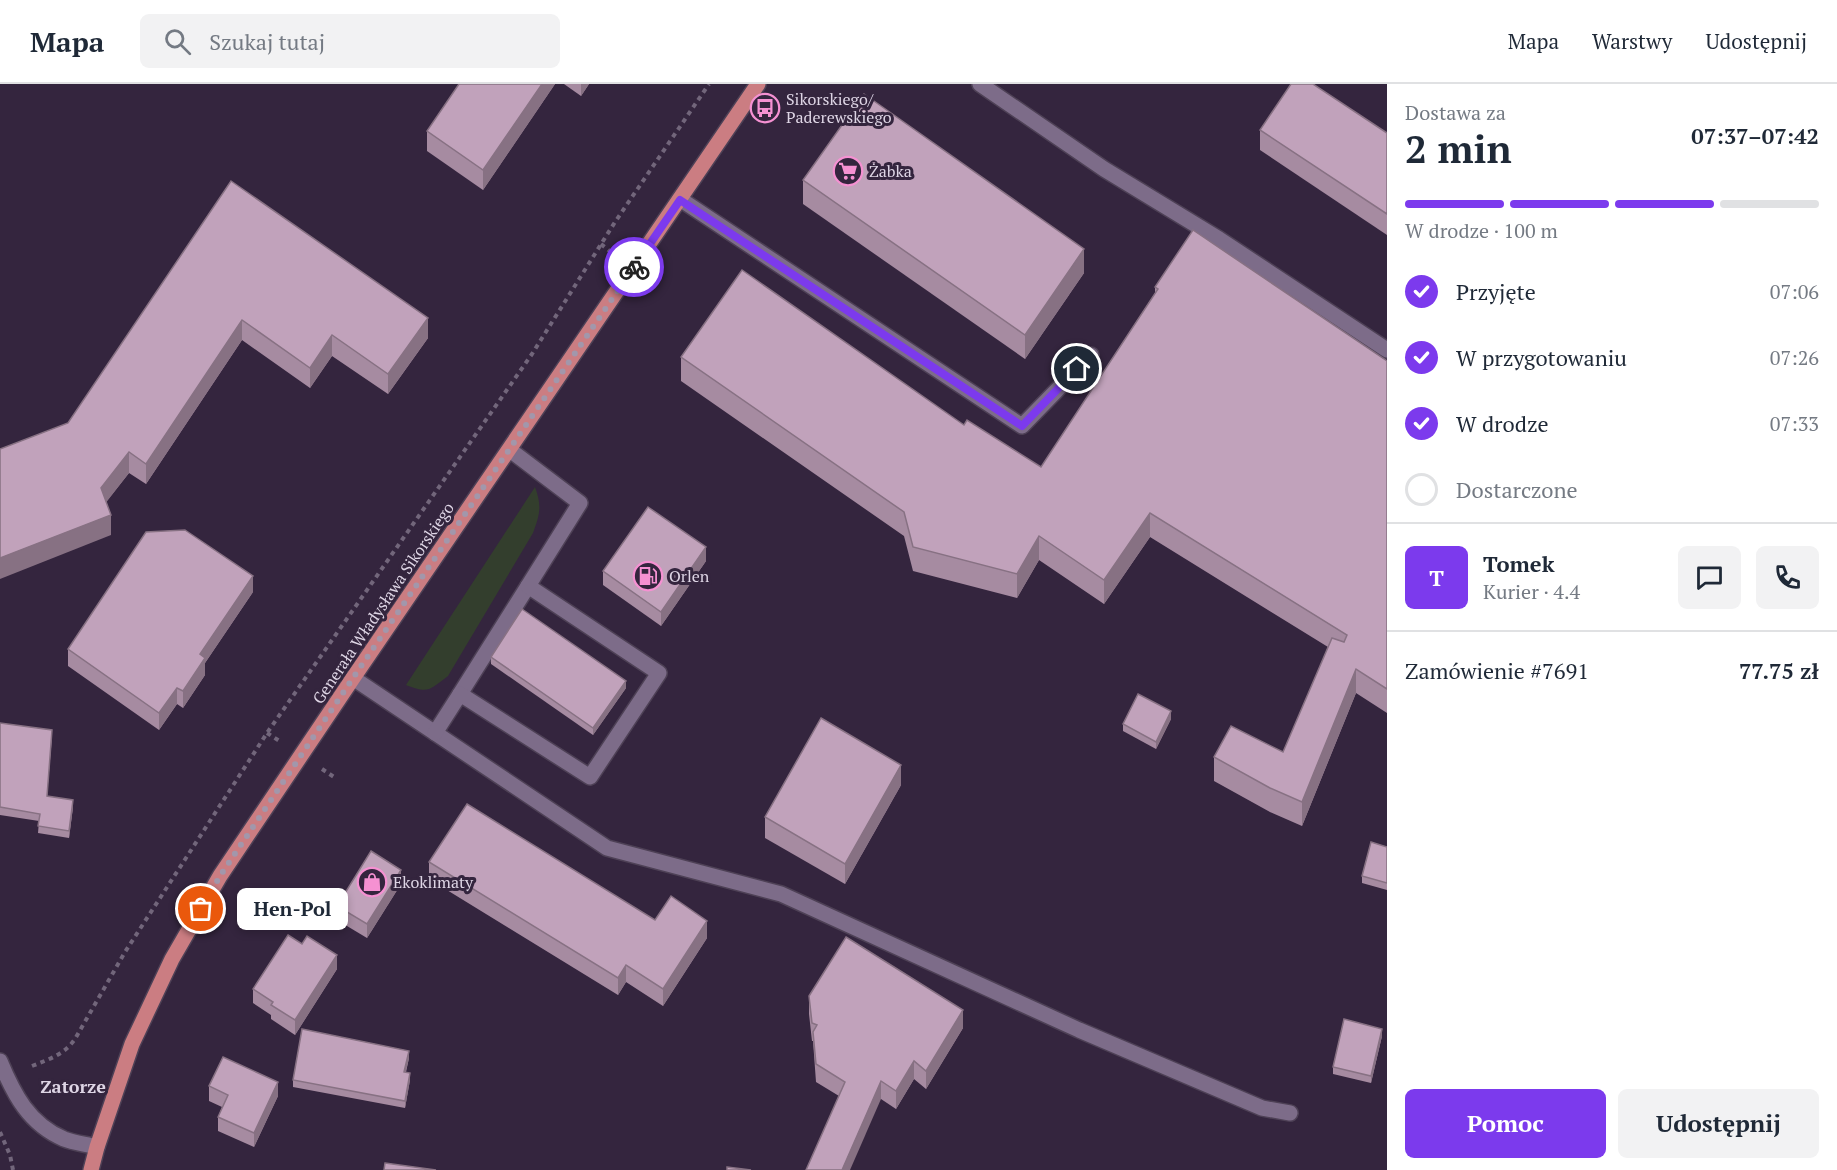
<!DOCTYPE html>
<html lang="pl">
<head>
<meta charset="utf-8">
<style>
	:root { --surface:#fff; --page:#f2f2f3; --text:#1f2937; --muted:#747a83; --line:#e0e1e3; --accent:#7c3aed }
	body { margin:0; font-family:"PT Serif",serif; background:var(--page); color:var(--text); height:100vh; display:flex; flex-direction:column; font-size:22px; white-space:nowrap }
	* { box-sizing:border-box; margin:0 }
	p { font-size:20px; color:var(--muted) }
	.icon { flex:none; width:33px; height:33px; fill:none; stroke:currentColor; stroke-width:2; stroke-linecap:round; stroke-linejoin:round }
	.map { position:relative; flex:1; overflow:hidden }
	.panel { display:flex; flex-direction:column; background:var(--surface); width:450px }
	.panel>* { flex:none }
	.pin { position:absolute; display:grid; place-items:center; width:51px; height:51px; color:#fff; margin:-26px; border:3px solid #fff; border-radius:50%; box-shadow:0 2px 6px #0007 }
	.courier { position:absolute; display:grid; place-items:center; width:60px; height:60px; margin:-30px; border:4px solid #7c3aed; border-radius:50%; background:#fff; color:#222; box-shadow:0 2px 8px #0007 }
	.bubble { position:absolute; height:42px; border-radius:9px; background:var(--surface); box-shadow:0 3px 9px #0003; font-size:20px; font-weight:600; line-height:42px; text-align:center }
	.summary em { font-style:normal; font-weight:600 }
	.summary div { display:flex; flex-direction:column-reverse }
	.summary { display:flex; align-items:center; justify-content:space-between; height:102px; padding:0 18px }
	h1 { font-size:39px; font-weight:600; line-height:45px }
	.bar { display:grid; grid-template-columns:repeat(4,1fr); gap:9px 6px; align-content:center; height:72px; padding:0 18px }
	.bar i { height:8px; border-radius:4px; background:var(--line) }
	.bar .on { background:var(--accent) }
	.bar p { grid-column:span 4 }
	.line { display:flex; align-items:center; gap:15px; padding:0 18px; border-top:2px solid var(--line) }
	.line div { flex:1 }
	.round { display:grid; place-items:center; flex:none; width:63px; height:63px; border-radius:9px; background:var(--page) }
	ol { padding:0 18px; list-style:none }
	li { display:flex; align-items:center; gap:18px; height:66px }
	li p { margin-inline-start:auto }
	li .icon { padding:6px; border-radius:50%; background:var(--accent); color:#fff; stroke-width:4 }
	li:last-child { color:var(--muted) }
	li i { width:33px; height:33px; border:3px solid var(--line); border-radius:50% }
	.button { display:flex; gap:12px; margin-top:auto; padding:12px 18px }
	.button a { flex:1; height:69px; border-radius:9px; background:var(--accent); color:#fff; font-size:24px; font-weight:600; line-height:69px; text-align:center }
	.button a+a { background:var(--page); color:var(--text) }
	header { display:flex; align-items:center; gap:36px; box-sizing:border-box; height:84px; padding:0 30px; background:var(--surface); border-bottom:2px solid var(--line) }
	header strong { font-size:28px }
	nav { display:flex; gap:33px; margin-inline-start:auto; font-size:21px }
	.search { width:420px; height:54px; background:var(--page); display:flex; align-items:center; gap:15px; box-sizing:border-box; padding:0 21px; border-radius:9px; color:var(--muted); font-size:22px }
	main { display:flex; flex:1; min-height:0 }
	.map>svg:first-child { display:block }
</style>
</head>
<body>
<header>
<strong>Mapa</strong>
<div class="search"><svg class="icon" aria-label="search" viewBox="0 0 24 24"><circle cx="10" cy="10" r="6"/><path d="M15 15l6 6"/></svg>Szukaj tutaj</div>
<nav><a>Mapa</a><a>Warstwy</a><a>Udostępnij</a></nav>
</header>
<main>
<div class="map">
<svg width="1387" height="1086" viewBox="0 0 1387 1086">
	<rect width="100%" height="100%" fill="#34253e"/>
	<!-- green -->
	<path fill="#333e2d" d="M535,403c7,19 5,27 -2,46l-85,143c-19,14 -19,18 -42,9z"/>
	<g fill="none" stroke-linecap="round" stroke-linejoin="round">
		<!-- minor casing -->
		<g stroke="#4e4156" stroke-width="18">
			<g id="minor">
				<polyline points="980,0 1104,85 1219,155 1387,266"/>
				<polyline points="680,115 1022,342 1091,271"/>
				<polyline points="353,594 607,764 781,810 1079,946 1262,1024 1290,1029"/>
				<polyline points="460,610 528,502"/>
				<polyline points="435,649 460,610 590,693 659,589 528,502 580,419 510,366"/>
				<path d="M0,977c14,34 29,63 64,78 10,4 22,5 33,8"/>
			</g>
		</g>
		<!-- major casing -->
		<g stroke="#4e4156" stroke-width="18">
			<polyline id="major" points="91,1086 97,1063 132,960 172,875 220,792 353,594 758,0"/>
		</g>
		<!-- path -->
		<g stroke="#72667b" stroke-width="4" stroke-dasharray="4.5 4.5" stroke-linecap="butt">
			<polyline points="601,160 612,169"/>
			<polyline points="267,649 281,658"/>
			<polyline points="322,685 334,693"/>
			<path d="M32,982c17,-7 32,-11 43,-27l50,-87 142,-219 265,-379 83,-132 94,-138"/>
			<polyline points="0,1048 10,1071 13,1086"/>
		</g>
		<!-- minor -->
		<use href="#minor" stroke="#7d6c89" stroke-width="15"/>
		<!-- major -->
		<use href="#major" stroke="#cb7d82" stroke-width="15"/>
	</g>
	<!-- wall -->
	<g fill="#a68ba1">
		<polygon points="459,0 555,0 483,106 427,67 427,47"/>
		<polygon points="564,0 589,0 581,12"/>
		<polygon points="1260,46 1387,49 1387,151 1260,66"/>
		<polygon points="803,96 1084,189 1025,275 803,120"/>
		<polygon points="231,97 428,254 388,310 332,272 310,304 242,256 146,400 129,389 106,418 111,451 68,339"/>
		<polygon points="1155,203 1387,277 1387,629 1356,609 1302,742 1270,728 1214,697 1214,673 1283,668 1328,563 1150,453 1104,520 1039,476 1017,514 913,487 904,452 681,297 681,273 964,341 1041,383 1155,209"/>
		<polygon points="706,477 661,542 603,501 603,487"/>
		<polygon points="253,508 205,579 205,591 183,624 177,620 159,646 68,582 68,565"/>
		<polygon points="491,573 626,604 593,651 491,580"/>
		<polygon points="1171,635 1156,665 1123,647 1123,640"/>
		<polygon points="0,639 52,653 47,712 73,723 69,754 38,749 39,737 0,731"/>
		<polygon points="901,701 845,800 765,754 765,733"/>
		<polygon points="1387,763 1387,806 1362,799 1362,792"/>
		<polygon points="429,778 655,836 707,854 663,922 626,898 618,911 429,795"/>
		<polygon points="401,800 367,854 337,836 337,822"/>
		<polygon points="302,860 337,885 295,951 271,935 271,931 253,919 253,905"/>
		<polygon points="809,912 963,944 926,1005 914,995 896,1025 881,1015 839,1012 816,998 813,957 812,957 809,930"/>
		<polygon points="1382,952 1371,999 1333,990 1333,983"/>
		<polygon points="409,974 406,988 410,996 405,1024 293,1003 293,996"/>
		<polygon points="209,1002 278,1012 254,1063 218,1047 218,1033 222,1023 209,1017"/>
	</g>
	<!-- shaded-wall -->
	<g fill="#877183">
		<polygon points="542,0 555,0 483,106 483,86"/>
		<polygon points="581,0 589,0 581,12"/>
		<polygon points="1084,165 1084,189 1025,275 1025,251"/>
		<polygon points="428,234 428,254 388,310 388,290"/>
		<polygon points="242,236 242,256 146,400 146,380"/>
		<polygon points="332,251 332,272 310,304 310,284"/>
		<polygon points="129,368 129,389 101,425 101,404"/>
		<polygon points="1150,429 1150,453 1104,520 1104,496"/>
		<polygon points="111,431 111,451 0,495 0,474"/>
		<polygon points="1039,452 1039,476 1017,514 1017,490"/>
		<polygon points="706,463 706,477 661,542 661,528"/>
		<polygon points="253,492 253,508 205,579 205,591 183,624 183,607 200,570"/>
		<polygon points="1356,585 1356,609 1302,742 1302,718"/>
		<polygon points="626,597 626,604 593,651 593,644"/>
		<polygon points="177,604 177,620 159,646 159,629"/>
		<polygon points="1171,627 1171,635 1156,665 1156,658"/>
		<polygon points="901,681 901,701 845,800 845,780"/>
		<polygon points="73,716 73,723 69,754 69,747"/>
		<polygon points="401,786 401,800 367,854 367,840"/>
		<polygon points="707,837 707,854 663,922 663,905"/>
		<polygon points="337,871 337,885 295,951 295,936"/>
		<polygon points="626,881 626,898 618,911 618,894"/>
		<polygon points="963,926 963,944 926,1005 926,987"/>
		<polygon points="1382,945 1382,952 1371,999 1371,992"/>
		<polygon points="409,967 409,974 404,995 404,988"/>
		<polygon points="914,977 914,995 896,1025 896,1007"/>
		<polygon points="410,989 410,996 405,1024 405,1017"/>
		<polygon points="881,997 881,1015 850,1086 842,1086"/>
		<polygon points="278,998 278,1012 254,1063 254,1049"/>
	</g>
	<!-- building -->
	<g fill="#c1a2bb" stroke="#877183" stroke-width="1.5">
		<polygon points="459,0 542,0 483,86 427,47"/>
		<polygon points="1291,0 1313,0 1387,49 1387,130 1260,46"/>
		<polygon points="864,10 1084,165 1025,251 803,96"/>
		<polygon points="231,97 428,234 388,290 332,251 310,284 242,236 146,380 129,368 101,404 111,431 0,474 0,365 68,339"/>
		<polygon points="1193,146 1387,277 1387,605 1356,585 1302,718 1270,704 1214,673 1231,642 1283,668 1332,554 1344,558 1347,551 1150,429 1104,496 1039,452 1017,490 913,463 904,428 681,273 742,186 964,341 967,336 1041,383 1158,205 1155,203"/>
		<polygon points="648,423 706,463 661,528 603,487"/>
		<polygon points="185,446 253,492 200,570 205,574 183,607 177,604 159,629 68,565 146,448"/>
		<polygon points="522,525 626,597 593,644 491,573"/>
		<polygon points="1138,610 1171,627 1156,658 1123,640"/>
		<polygon points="821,634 901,681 845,780 765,733"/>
		<polygon points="0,639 52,646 47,712 73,716 69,747 38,742 40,730 0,723"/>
		<polygon points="467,720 655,836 671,812 707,837 663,905 626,881 618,894 429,778"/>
		<polygon points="1371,758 1387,763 1387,799 1362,792"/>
		<polygon points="371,767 401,786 367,840 337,822"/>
		<polygon points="288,851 302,860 307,852 337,871 295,936 271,921 273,918 253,905"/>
		<polygon points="846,853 963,926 926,987 914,977 896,1007 881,997 842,1086 806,1086 845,998 816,980 813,948 817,941 812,939 809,912"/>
		<polygon points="1344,935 1382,945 1371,992 1333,983"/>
		<polygon points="302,945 409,967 404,988 410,989 405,1017 293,996"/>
		<polygon points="223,973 278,998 254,1049 218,1033 228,1011 209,1002"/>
		<polygon points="385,1079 436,1086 384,1086"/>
		<polygon points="727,1083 751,1086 727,1086"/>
	</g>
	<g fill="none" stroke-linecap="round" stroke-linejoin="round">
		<!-- done -->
		<polyline stroke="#a297ab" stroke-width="6" stroke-dasharray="0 10.8" points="201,825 220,792 353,594 634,183"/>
		<!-- route -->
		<polyline stroke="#7c3aed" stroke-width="8" points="634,183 680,116 1022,342 1077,285"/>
	</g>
	<!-- icons -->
	<defs>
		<g id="bus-ring" transform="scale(1.5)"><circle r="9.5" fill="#34253e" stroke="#f591d2" stroke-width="1.5"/><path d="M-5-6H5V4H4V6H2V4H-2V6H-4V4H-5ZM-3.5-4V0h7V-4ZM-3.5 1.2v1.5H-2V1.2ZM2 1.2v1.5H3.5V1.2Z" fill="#f591d2"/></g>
		<g id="supermarket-ring" transform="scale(1.5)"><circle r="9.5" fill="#34253e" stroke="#f591d2" stroke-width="1.5"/><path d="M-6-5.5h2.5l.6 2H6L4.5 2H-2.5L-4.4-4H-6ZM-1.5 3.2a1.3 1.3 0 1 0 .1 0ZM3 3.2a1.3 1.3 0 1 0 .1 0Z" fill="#f591d2"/></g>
		<g id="fuel-ring" transform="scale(1.5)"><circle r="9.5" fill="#34253e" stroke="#f591d2" stroke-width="1.5"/><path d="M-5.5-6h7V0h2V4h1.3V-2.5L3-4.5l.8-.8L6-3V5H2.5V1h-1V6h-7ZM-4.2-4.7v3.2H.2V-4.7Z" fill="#f591d2"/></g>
		<g id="shop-ring" transform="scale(1.5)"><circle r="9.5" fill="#34253e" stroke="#f591d2" stroke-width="1.5"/><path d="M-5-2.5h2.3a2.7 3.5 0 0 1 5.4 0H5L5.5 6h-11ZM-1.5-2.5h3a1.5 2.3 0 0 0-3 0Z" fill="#f591d2"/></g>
	</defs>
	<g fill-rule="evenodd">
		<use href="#bus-ring" x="765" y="24"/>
		<use href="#supermarket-ring" x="848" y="87"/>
		<use href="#fuel-ring" x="648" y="492"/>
		<use href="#shop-ring" x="372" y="798"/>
	</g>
	<g text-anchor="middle" stroke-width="6" stroke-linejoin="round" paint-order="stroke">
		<!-- poi labels -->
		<g font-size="16" fill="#ded5e5" stroke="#34253e" text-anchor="start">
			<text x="786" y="21">Sikorskiego/<tspan x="786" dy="18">Paderewskiego</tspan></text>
			<text x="869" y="93">Żabka</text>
			<text x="669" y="498">Orlen</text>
			<text x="393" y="804">Ekoklimaty</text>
		</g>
		<!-- street labels -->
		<g font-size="16" fill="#ded5e5" stroke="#34253e">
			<text transform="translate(383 519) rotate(-56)" y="6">Generała Władysława Sikorskiego</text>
		</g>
		<!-- neighbourhood labels -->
		<g font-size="18" font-weight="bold" fill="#ded5e5" stroke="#34253e">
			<text x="73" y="1009">Zatorze</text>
		</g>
	</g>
</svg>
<div class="pin" style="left:201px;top:825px;background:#ea580c"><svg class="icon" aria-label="bag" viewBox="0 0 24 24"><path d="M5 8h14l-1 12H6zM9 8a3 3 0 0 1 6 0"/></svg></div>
<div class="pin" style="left:1077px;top:285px;background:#1f2937"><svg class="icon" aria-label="home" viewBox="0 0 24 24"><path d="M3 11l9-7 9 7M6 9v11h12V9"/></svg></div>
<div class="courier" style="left:634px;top:183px"><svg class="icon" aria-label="bike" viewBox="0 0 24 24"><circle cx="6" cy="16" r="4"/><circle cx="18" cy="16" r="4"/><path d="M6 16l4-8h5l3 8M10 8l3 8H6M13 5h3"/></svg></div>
<div class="bubble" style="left:237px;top:804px;width:111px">Hen-Pol</div>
</div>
<section class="panel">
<div class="summary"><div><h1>2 min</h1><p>Dostawa za</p></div><em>07:37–07:42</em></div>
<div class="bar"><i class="on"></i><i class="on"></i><i class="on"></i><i></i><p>W drodze · 100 m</p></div>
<ol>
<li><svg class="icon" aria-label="check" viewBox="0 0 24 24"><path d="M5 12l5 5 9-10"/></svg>Przyjęte<p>07:06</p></li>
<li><svg class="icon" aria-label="check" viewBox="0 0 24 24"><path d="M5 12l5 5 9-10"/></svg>W przygotowaniu<p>07:26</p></li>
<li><svg class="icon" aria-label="check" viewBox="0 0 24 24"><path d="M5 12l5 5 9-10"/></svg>W drodze<p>07:33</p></li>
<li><i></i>Dostarczone</li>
</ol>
<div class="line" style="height:108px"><b class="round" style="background:var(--accent);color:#fff">T</b><div><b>Tomek</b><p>Kurier · 4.4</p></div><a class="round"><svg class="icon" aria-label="chat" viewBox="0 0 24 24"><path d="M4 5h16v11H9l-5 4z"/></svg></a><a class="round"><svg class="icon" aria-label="phone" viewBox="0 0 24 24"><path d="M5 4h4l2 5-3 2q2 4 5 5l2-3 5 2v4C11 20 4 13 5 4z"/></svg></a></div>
<div class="line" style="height:78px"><div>Zamówienie #7691</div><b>77.75 zł</b></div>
<div class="button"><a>Pomoc</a><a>Udostępnij</a></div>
</section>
</main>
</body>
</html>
